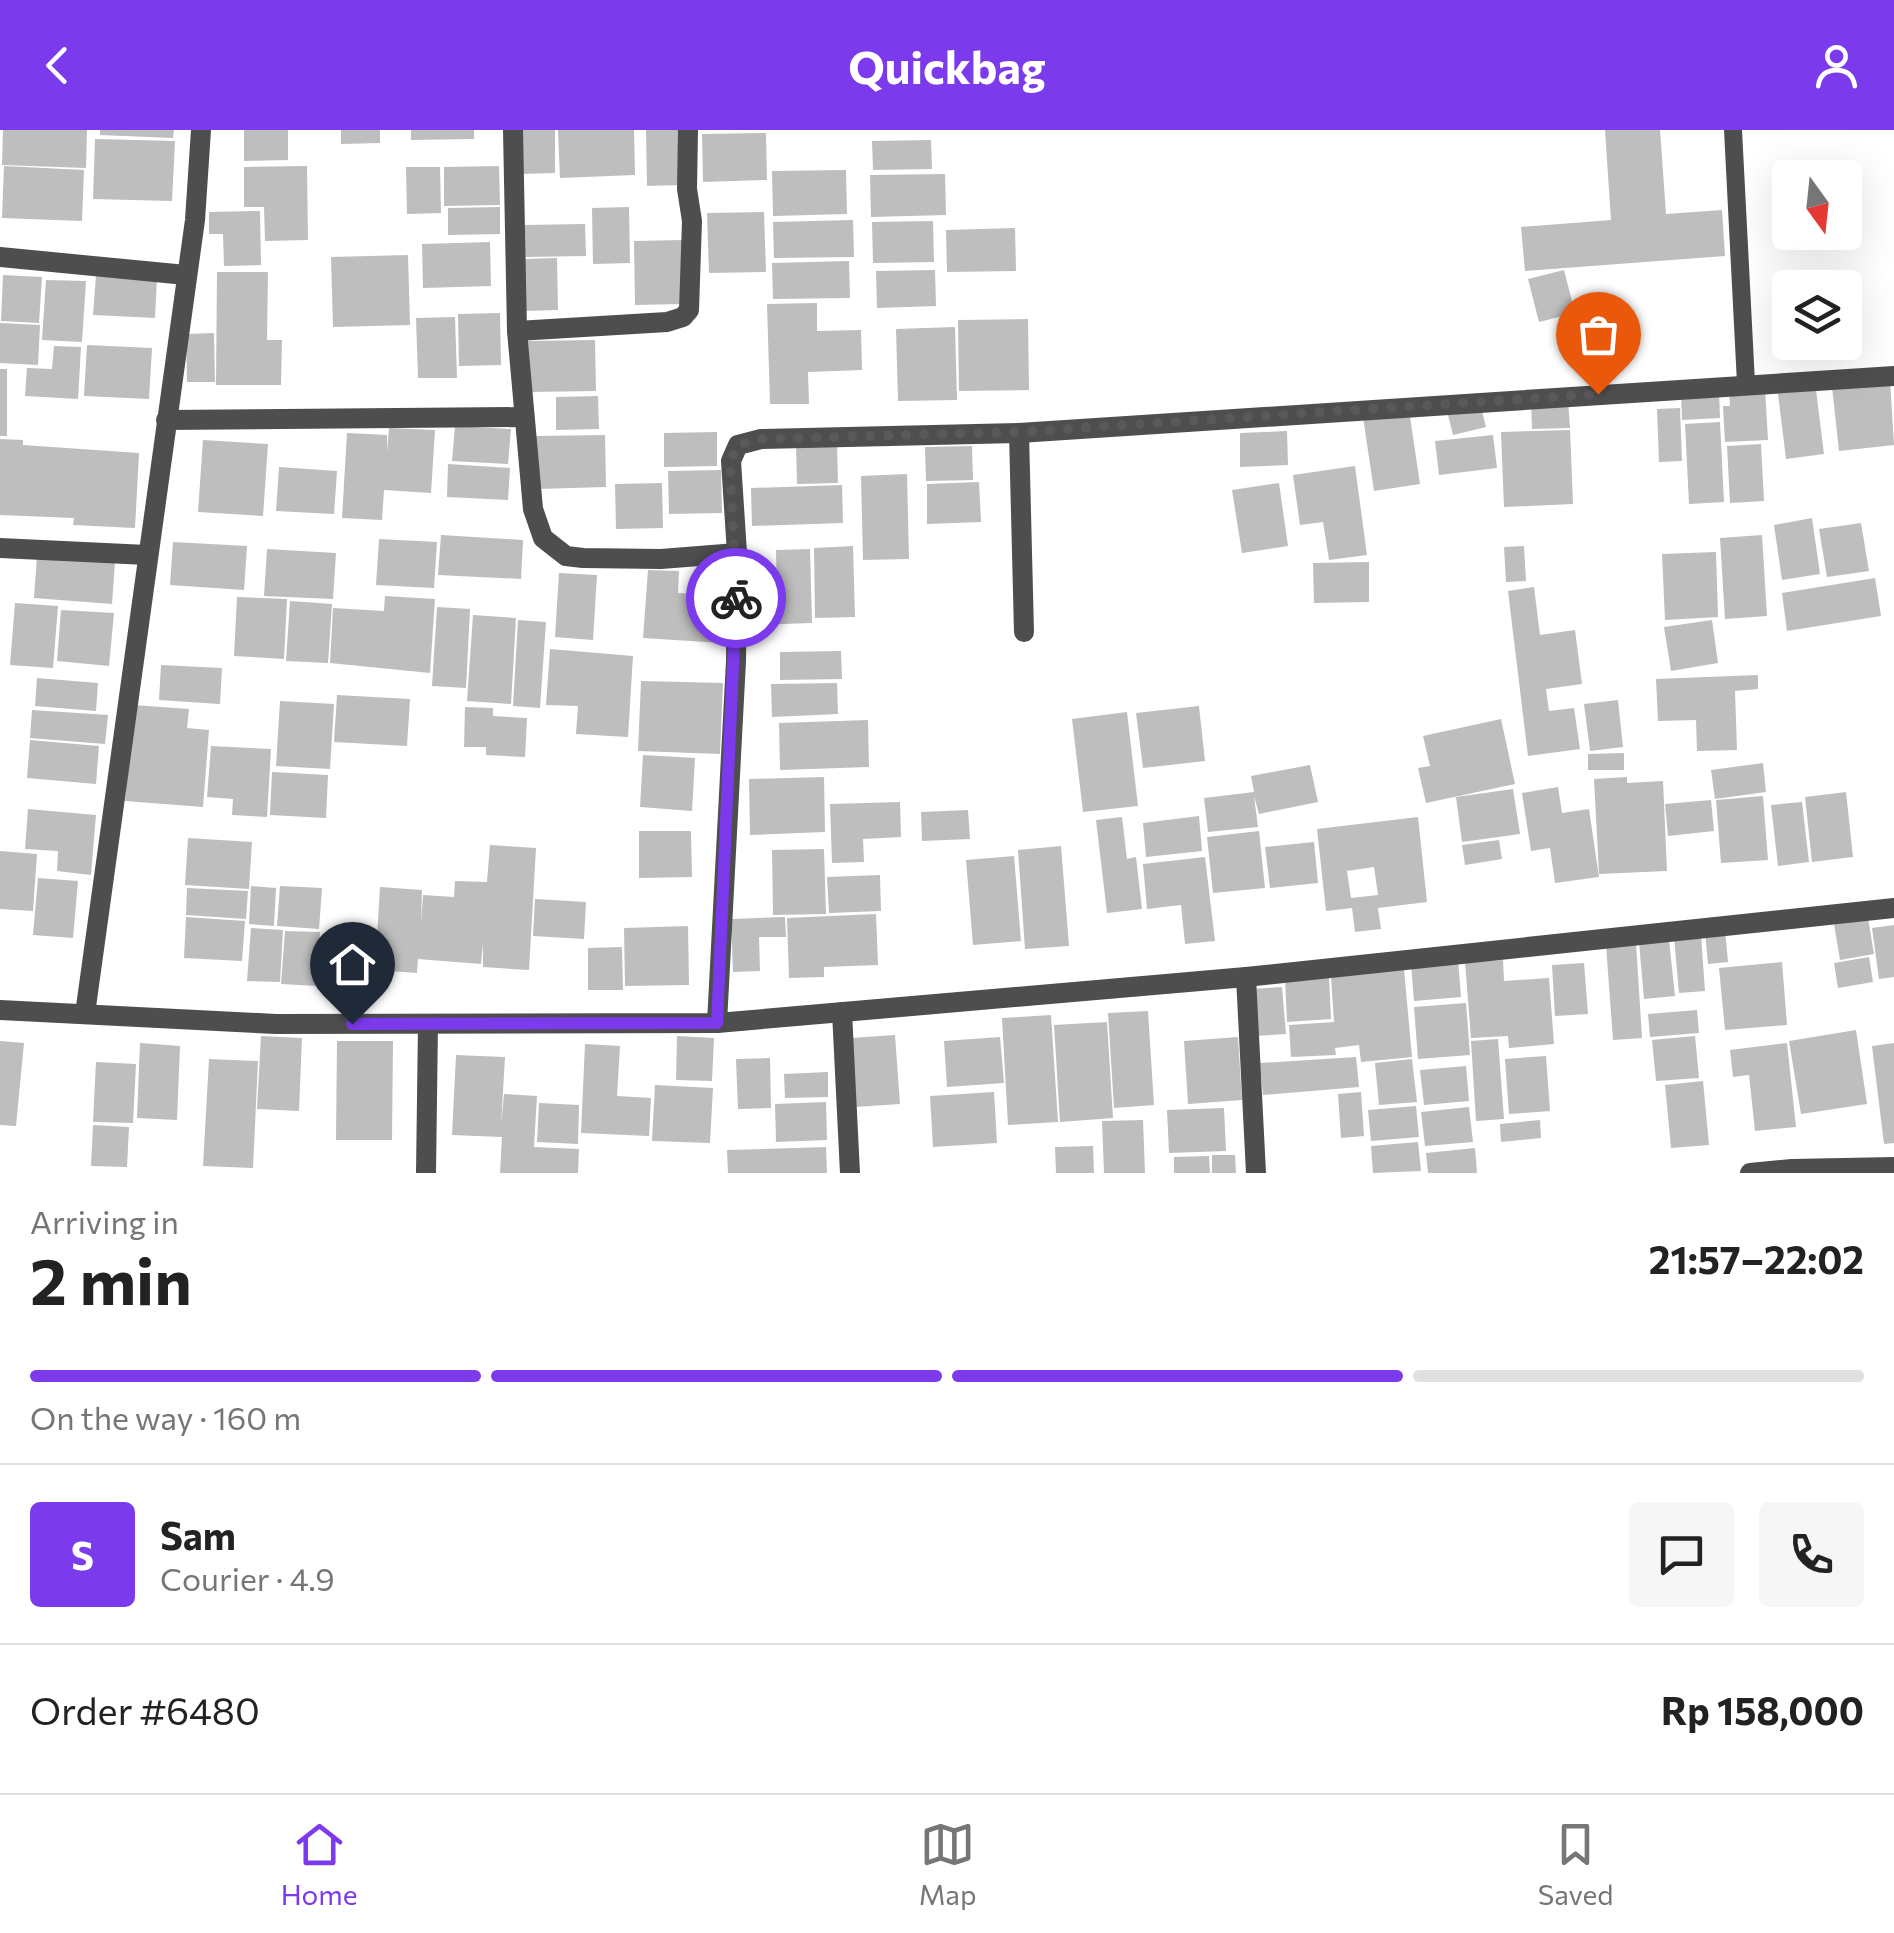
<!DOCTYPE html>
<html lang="en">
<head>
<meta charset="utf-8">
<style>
	:root { --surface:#fff; --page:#f6f6f6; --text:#222; --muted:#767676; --line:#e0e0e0; --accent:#7c3aed }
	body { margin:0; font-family:Commissioner,sans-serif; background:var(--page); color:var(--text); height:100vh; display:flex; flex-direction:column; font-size:38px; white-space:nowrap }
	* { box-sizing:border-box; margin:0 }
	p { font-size:32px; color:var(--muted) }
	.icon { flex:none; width:55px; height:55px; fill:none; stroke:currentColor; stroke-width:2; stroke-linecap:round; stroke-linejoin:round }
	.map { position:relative; height:1043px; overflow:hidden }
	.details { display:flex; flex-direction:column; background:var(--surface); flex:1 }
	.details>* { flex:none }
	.needle { width:65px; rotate:165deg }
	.buttons { position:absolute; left:1772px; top:30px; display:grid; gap:20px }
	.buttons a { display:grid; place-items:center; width:90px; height:90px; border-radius:10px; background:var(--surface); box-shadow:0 10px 40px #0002; font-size:50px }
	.pin { position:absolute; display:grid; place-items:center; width:85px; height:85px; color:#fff; margin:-102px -42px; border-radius:50% 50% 50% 0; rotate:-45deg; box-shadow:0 0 10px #0007 }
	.pin .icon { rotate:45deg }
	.courier { position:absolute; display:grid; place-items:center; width:100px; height:100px; margin:-50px; border:8px solid #7c3aed; border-radius:50%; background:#fff; color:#222; box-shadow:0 2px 12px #0007 }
	.overview em { font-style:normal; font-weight:700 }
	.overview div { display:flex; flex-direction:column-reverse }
	.overview { display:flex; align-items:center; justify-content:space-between; height:170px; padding:0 30px }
	h1 { font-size:65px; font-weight:700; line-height:75px }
	.bar { display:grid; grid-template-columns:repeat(4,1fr); gap:15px 10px; align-content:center; height:120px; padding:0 30px }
	.bar i { height:12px; border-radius:8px; background:var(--line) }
	.bar .active { background:var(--accent) }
	.bar p { grid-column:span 4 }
	.line { display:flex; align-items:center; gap:25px; padding:0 30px; border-top:2px solid var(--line) }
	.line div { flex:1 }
	.round { display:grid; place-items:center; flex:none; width:105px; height:105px; border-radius:10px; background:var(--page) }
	header { display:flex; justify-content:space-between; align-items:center; height:130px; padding:0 30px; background:var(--accent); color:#fff; font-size:45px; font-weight:700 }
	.dock { display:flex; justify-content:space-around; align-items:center; height:140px; border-top:2px solid var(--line); background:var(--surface); font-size:28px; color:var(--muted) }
	.dock a { display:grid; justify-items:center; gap:5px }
	.dock .active { color:var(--accent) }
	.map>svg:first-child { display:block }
</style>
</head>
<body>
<header><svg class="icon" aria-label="back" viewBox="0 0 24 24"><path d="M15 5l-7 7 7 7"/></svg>Quickbag<svg class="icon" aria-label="person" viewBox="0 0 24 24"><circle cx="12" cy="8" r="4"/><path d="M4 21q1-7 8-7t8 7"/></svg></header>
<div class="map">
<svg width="1894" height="1043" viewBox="0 0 1894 1043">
	<rect width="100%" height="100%" fill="#fff"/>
	<!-- building -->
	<g fill="#bebebe" fill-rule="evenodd">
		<polygon points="3,0 87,0 86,38 2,35"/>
		<polygon points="100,0 174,0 173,8 100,5"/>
		<polygon points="244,0 288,0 288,30 244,31"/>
		<polygon points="341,0 380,0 380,13 341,14"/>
		<polygon points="411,0 474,0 474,9 411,10"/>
		<polygon points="520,0 555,0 555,43 521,44"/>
		<polygon points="558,0 634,0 635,45 560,48"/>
		<polygon points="646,0 680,0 681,55 647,56"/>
		<polygon points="1605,0 1660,0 1666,84 1722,80 1725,126 1525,141 1521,97 1611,90"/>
		<polygon points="766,3 767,50 703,52 702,4"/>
		<polygon points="95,9 175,11 172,71 93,69"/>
		<polygon points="931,10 932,39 873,40 872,11"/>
		<polygon points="4,36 84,40 82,91 2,88"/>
		<polygon points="307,36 308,110 265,111 264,77 244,77 244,37"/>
		<polygon points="499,36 500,75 444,76 444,37"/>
		<polygon points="406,37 440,37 441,83 407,84"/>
		<polygon points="846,40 847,84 773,86 772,41"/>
		<polygon points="945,44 946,85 871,87 870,45"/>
		<polygon points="500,77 500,104 448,105 448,78"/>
		<polygon points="629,77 630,133 593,134 592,78"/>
		<polygon points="260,81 261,135 224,136 223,104 209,104 209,82"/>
		<polygon points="764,82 766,142 709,143 707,83"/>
		<polygon points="853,90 854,127 774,128 773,92"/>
		<polygon points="933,91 934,132 873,133 872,92"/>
		<polygon points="585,94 586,126 525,127 524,95"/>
		<polygon points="1015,98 1016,141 947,142 946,100"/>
		<polygon points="682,110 683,174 635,175 634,111"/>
		<polygon points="490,112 491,156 423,158 422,114"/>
		<polygon points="408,125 410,195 333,197 331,127"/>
		<polygon points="557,128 558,180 524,181 523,129"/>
		<polygon points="849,131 850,168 773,169 772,133"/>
		<polygon points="935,140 936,176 877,178 876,141"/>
		<polygon points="1564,140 1575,183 1539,192 1528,149"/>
		<polygon points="217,142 268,142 267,210 282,210 281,255 216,255"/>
		<polygon points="3,145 42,147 39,193 1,191"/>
		<polygon points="96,145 157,148 155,188 93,185"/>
		<polygon points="46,150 86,151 82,212 42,210"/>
		<polygon points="817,173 817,201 861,200 862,240 808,242 809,274 770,274 767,174"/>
		<polygon points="500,183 501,235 459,236 458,184"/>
		<polygon points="455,187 457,248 418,248 416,188"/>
		<polygon points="1028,189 1029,260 959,261 958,190"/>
		<polygon points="0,193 40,195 38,235 0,233"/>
		<polygon points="955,197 957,270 898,271 896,199"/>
		<polygon points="214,203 215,252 187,252 186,204"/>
		<polygon points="595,210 596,261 528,262 527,211"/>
		<polygon points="87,215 152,218 149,269 84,266"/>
		<polygon points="54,216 81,217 78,269 25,266 27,238 52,239"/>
		<rect x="0" y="239" width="7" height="67"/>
		<polygon points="1890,250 1894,315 1839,321 1832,257"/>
		<polygon points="1815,252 1824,324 1786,329 1777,256"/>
		<polygon points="1765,258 1768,310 1725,312 1723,276 1730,276 1729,260"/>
		<polygon points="1719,260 1720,288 1682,290 1681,261"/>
		<polygon points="598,266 599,299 556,300 556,267"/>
		<polygon points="1568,269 1570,298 1532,299 1531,271"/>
		<polygon points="1481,277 1486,297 1453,305 1448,285"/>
		<polygon points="1680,278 1682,331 1659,332 1657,279"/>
		<polygon points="1409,280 1420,354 1374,361 1363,287"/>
		<polygon points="1720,292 1724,372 1689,374 1685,294"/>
		<polygon points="455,296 511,299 508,334 452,331"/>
		<polygon points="389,298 435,300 431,363 384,360 382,390 342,388 347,303 387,305 387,322"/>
		<polygon points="1570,300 1573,374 1504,377 1501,302"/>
		<polygon points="1287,301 1288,335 1240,337 1240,303"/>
		<polygon points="717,302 717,336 664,337 664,303"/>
		<polygon points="605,305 606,357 537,359 536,306"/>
		<polygon points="1493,305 1497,338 1439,345 1435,311"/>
		<polygon points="0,309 23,310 23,315 139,323 135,398 73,395 74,388 0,385"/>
		<polygon points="203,310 268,314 263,386 198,382"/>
		<polygon points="837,314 838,353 797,354 796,315"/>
		<polygon points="1761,314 1764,371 1730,373 1727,316"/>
		<polygon points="972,316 973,350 926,351 925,317"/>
		<polygon points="448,334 510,338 508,370 447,367"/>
		<polygon points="1355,336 1367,425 1329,430 1323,392 1300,395 1293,345"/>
		<polygon points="279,337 337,341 334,384 276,381"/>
		<polygon points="721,340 722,383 669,384 668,341"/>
		<polygon points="907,344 909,429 863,430 861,346"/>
		<polygon points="979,352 981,392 927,394 927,354"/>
		<polygon points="662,353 663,398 616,399 615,354"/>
		<polygon points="1279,353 1288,416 1242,423 1232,360"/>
		<polygon points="842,355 843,393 752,396 751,358"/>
		<polygon points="1812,388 1820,444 1782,450 1774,395"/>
		<polygon points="1861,393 1869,441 1827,447 1819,399"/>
		<polygon points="441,405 523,410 521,449 438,445"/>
		<polygon points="1762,405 1767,486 1725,489 1720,408"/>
		<polygon points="379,409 437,412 434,458 376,455"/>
		<polygon points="173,412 247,416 244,460 170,455"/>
		<polygon points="853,416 855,487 815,488 814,418"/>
		<polygon points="1524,416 1526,451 1506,452 1504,417"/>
		<polygon points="267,419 336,423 333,469 264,466"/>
		<polygon points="810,419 812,493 751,495 751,472 777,471 776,420"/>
		<polygon points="1716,422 1718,487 1665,490 1662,424"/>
		<polygon points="37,426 115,432 112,474 34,468"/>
		<polygon points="1369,432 1369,472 1314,473 1313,433"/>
		<polygon points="648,440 679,441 678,463 725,465 722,513 643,508"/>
		<polygon points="559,443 597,445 593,510 555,507"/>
		<polygon points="1875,448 1881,486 1787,501 1782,463"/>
		<polygon points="1534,457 1540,505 1575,500 1582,554 1546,559 1549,581 1574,578 1580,619 1528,626 1508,461"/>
		<polygon points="385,466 435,469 430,543 330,533 333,478 384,481"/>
		<polygon points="237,467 287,469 284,529 234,526"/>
		<polygon points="290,471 332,474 328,533 286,531"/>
		<polygon points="15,473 58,476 53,538 10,535"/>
		<polygon points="437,477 470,479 466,558 432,556"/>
		<polygon points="61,480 114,483 109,536 57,531"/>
		<polygon points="473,485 516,488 511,574 467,571"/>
		<polygon points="518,490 546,492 540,578 513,576"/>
		<polygon points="1712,490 1718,533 1671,541 1664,497"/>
		<polygon points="550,519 633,526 628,607 576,604 578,576 546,575"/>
		<polygon points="841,521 842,549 780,550 780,522"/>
		<polygon points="161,535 222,538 220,574 159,570"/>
		<polygon points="1758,545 1758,559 1735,561 1737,620 1697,621 1696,590 1658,591 1656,549"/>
		<polygon points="37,548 98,553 96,581 35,576"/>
		<polygon points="641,551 723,553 720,624 638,621"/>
		<polygon points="837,553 838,584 772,587 771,554"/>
		<polygon points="337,565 410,569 407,616 334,612"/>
		<polygon points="1618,570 1623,617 1590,621 1584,574"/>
		<polygon points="280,571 334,574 330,639 276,636"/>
		<polygon points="133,575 189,579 187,598 209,600 203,677 125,671"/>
		<polygon points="1199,576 1205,631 1143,638 1136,583"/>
		<polygon points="465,577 493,578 493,586 527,588 525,627 486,625 486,617 464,617"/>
		<polygon points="32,580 108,585 105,614 30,608"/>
		<polygon points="1127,582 1138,676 1083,682 1072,589"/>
		<polygon points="1501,589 1515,654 1426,673 1418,638 1430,636 1423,606"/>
		<polygon points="868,590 869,637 780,640 779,593"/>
		<polygon points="30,610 99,616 96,654 27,648"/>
		<polygon points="211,616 271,619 267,687 232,685 233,669 207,667"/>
		<polygon points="1624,623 1624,640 1588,640 1588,624"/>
		<polygon points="643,625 695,628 692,681 640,677"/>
		<polygon points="1763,633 1766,662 1715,669 1711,640"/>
		<polygon points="1310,635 1318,672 1259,684 1254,666 1258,697 1208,702 1204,668 1254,662 1251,646"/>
		<polygon points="272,642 328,645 326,688 270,685"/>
		<polygon points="824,647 825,702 750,705 749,649"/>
		<polygon points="1627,647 1627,653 1663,651 1667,741 1599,744 1594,649"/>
		<polygon points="1558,657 1562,683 1589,679 1599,747 1555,753 1550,718 1531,721 1522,663"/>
		<polygon points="1513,659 1520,704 1462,712 1456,667"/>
		<polygon points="1846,662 1853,727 1812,732 1805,667"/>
		<polygon points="1763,666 1768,730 1721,733 1716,670"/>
		<polygon points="1711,670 1714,701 1668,706 1665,674"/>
		<polygon points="900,672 901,707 863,709 864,732 832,733 830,674"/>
		<polygon points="1802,672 1809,732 1778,736 1771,675"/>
		<polygon points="28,679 96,685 91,745 57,741 58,721 25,719"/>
		<polygon points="968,680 970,709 922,711 921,682"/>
		<polygon points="1199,686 1202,721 1146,727 1143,693"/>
		<polygon points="1122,687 1127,729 1136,727 1142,779 1107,783 1096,690"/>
		<path d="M1418,687l9,85 -49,6 3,21 -26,3 -3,-24 -26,3 -9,-82zM1374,737l4,28 -27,3 -4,-27z"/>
		<polygon points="639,701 691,701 692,747 639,748"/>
		<polygon points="1259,701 1265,758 1213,763 1207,707"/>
		<polygon points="188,708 252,712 249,759 185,755"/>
		<polygon points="1499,710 1502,729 1465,735 1462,715"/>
		<polygon points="1314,712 1318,753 1270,758 1265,717"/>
		<polygon points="490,715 536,718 529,840 483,837 483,813 481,834 418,829 417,843 375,840 380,757 422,760 421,795 423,765 454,767 455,751 487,752"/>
		<polygon points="1061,716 1069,816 1025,819 1018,720"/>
		<polygon points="824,719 826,784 773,785 772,720"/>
		<polygon points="0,721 37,724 33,781 0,779"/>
		<polygon points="1014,726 1021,811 973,815 966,730"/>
		<polygon points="1205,727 1215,811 1185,814 1181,775 1147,779 1143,734"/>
		<polygon points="880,745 881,781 829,783 827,747"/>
		<polygon points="38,748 78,751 73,808 33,805"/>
		<polygon points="251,756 276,758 274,796 249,794"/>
		<polygon points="280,756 322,758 319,799 277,796"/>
		<polygon points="187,758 248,761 246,789 186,785"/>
		<polygon points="535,769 586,772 584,809 533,806"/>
		<polygon points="1867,782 1874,824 1840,830 1833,788"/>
		<polygon points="876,784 878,835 824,837 824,847 789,848 787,788"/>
		<polygon points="186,787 245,791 242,831 184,828"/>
		<polygon points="785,787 786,807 759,807 760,841 733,842 731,789"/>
		<polygon points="1894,795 1894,847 1879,849 1872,798"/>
		<polygon points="688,796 689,855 625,856 624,798"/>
		<polygon points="251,798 283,800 280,852 247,851"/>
		<polygon points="1725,800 1728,832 1708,834 1705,802"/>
		<polygon points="285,801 320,802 317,856 281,854"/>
		<polygon points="1701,805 1705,861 1679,863 1674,807"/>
		<polygon points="1669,810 1675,866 1644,869 1639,812"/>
		<polygon points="1636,813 1642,908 1613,910 1606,815"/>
		<polygon points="622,817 623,860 588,860 588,818"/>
		<polygon points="1869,827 1873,852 1838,858 1834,833"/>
		<polygon points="1458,830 1461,867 1414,871 1411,834"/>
		<polygon points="1503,830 1504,851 1549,848 1554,914 1509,918 1508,906 1471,908 1465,832"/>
		<polygon points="1782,832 1787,895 1725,900 1719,838"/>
		<polygon points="1584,833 1588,884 1555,886 1552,835"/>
		<polygon points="1404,839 1412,927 1361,932 1359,915 1335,918 1336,925 1291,927 1289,895 1334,892 1331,847"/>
		<polygon points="1329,846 1331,889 1287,892 1285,849"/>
		<polygon points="1282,857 1286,904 1255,906 1252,859"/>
		<polygon points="1466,873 1470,925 1418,929 1414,877"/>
		<polygon points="1697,880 1699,903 1650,907 1648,884"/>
		<polygon points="1148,881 1154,975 1114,978 1108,883"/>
		<polygon points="1051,885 1058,992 1008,995 1002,888"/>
		<polygon points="1107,892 1113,988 1060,992 1054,895"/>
		<polygon points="1856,900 1867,974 1801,984 1789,911"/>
		<polygon points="895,905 900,974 855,977 851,908"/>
		<polygon points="261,906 302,908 299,981 257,979"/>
		<polygon points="677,906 714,908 712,951 676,950"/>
		<polygon points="1695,906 1699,948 1656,951 1652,910"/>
		<polygon points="1000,907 1004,953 947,957 944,911"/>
		<polygon points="1238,907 1242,970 1188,974 1184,911"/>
		<polygon points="1498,909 1504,989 1476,991 1471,911"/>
		<polygon points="0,911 24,913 16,996 0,995"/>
		<polygon points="337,911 393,911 392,1010 336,1010"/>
		<polygon points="140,913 180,916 177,990 137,988"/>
		<polygon points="1787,913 1796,997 1755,1001 1749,945 1733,947 1730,920"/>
		<polygon points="1894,913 1894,1013 1884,1014 1872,916"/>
		<polygon points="585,914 620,916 617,966 651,968 649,1006 581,1003"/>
		<polygon points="456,925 505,927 501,996 504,964 537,966 534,1017 579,1019 578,1043 500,1043 502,1007 452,1005"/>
		<polygon points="1546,926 1550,981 1509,984 1505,929"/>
		<polygon points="1356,927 1359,957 1263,965 1260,933"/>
		<polygon points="770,928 771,978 738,979 736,929"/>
		<polygon points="209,929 258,931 253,1038 203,1036"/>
		<polygon points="1412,929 1417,972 1379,975 1375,933"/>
		<polygon points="96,932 136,934 133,993 93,992"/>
		<polygon points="1466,936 1469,971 1424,975 1420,940"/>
		<polygon points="828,942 828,967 785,968 784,944"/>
		<polygon points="1703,951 1709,1015 1671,1018 1665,955"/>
		<polygon points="655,955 713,958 710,1013 652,1011"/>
		<polygon points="994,962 997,1013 933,1017 930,966"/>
		<polygon points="1361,962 1364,1006 1341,1008 1338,964"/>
		<polygon points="826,972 827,1010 776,1012 775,974"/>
		<polygon points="539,973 579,975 578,1014 537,1012"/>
		<polygon points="1416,976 1419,1007 1371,1011 1368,980"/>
		<polygon points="1469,977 1473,1012 1425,1016 1421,982"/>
		<polygon points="1224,978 1226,1021 1169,1023 1167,980"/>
		<polygon points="1143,990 1145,1043 1104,1043 1102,991"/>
		<polygon points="1540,990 1541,1008 1501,1012 1500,994"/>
		<polygon points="93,995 129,997 127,1037 91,1036"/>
		<polygon points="1418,1012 1421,1041 1373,1043 1371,1016"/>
		<polygon points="1093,1016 1094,1043 1056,1043 1055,1017"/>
		<polygon points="826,1017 827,1043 728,1043 727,1020"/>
		<polygon points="1475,1018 1477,1043 1428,1043 1426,1023"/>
		<polygon points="1212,1025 1235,1025 1236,1043 1212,1043"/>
		<polygon points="1209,1026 1210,1043 1174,1043 1174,1027"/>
	</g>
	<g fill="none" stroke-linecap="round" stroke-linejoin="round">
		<!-- lane -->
		<polyline stroke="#4e4e4e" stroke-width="18" points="1733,0 1746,253"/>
		<!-- street -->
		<g stroke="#4e4e4e" stroke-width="20">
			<polyline points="513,0 517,201 533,379 543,408 566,426 583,428 661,429 737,423"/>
			<polyline points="0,127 186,145"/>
			<polyline points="517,201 667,192 683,187 689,180 692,91 687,59 688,0"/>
			<polyline points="166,290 524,287"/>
			<polyline points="1019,303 1024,502"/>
			<polyline points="0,418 147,425"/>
			<polyline points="1246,847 1256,1043"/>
			<polyline points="0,880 276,894 717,893 1246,847 1894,778"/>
			<polyline points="842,882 850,1043"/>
			<polyline points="85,884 195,90 201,0"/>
			<polyline points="717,893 736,531 737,423 731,331 738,315 761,309 1019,303 1894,246"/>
			<polyline points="426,1043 428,894"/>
			<polyline points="1750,1043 1792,1039 1894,1037"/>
		</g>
	</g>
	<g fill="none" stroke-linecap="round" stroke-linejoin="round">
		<!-- done -->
		<polyline stroke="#595959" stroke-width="10" stroke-dasharray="0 18" points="736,468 730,331 738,315 762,309 1019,302 1598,264"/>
		<!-- route -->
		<polyline stroke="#7c3aed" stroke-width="12" points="352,894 717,893 736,468"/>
	</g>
</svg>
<div class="buttons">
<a><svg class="needle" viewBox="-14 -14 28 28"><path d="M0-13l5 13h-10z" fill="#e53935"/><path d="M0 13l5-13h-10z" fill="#767676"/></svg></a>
<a><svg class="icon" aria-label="layers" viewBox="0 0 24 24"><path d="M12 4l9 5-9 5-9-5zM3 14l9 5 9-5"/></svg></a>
</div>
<div class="pin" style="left:1598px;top:264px;background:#ea580c"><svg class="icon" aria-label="bag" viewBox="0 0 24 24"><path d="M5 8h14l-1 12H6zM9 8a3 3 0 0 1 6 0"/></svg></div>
<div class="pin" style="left:352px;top:894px;background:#1f2937"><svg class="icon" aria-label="home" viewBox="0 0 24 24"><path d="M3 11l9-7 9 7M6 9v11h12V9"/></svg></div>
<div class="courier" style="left:736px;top:468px"><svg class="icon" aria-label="bike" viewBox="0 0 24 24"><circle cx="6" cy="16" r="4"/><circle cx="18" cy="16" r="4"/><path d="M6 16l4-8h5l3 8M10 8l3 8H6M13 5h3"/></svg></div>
</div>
<section class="details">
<div class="overview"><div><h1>2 min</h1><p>Arriving in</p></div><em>21:57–22:02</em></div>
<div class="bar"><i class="active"></i><i class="active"></i><i class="active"></i><i></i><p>On the way · 160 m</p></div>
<div class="line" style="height:180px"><b class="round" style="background:var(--accent);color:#fff">S</b><div><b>Sam</b><p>Courier · 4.9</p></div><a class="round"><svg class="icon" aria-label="chat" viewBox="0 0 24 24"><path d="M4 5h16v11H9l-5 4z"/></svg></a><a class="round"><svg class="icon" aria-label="phone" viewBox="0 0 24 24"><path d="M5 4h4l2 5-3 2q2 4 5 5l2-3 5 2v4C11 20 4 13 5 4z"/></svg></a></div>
<div class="line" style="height:130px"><div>Order #6480</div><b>Rp 158,000</b></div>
</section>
<nav class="dock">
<a class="active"><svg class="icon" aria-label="home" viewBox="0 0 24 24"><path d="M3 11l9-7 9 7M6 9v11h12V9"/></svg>Home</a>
<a><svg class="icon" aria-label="map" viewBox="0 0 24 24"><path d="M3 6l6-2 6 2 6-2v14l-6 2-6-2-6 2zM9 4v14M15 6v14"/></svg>Map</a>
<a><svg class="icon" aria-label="saved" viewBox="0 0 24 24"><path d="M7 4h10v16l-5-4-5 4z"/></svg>Saved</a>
</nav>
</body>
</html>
